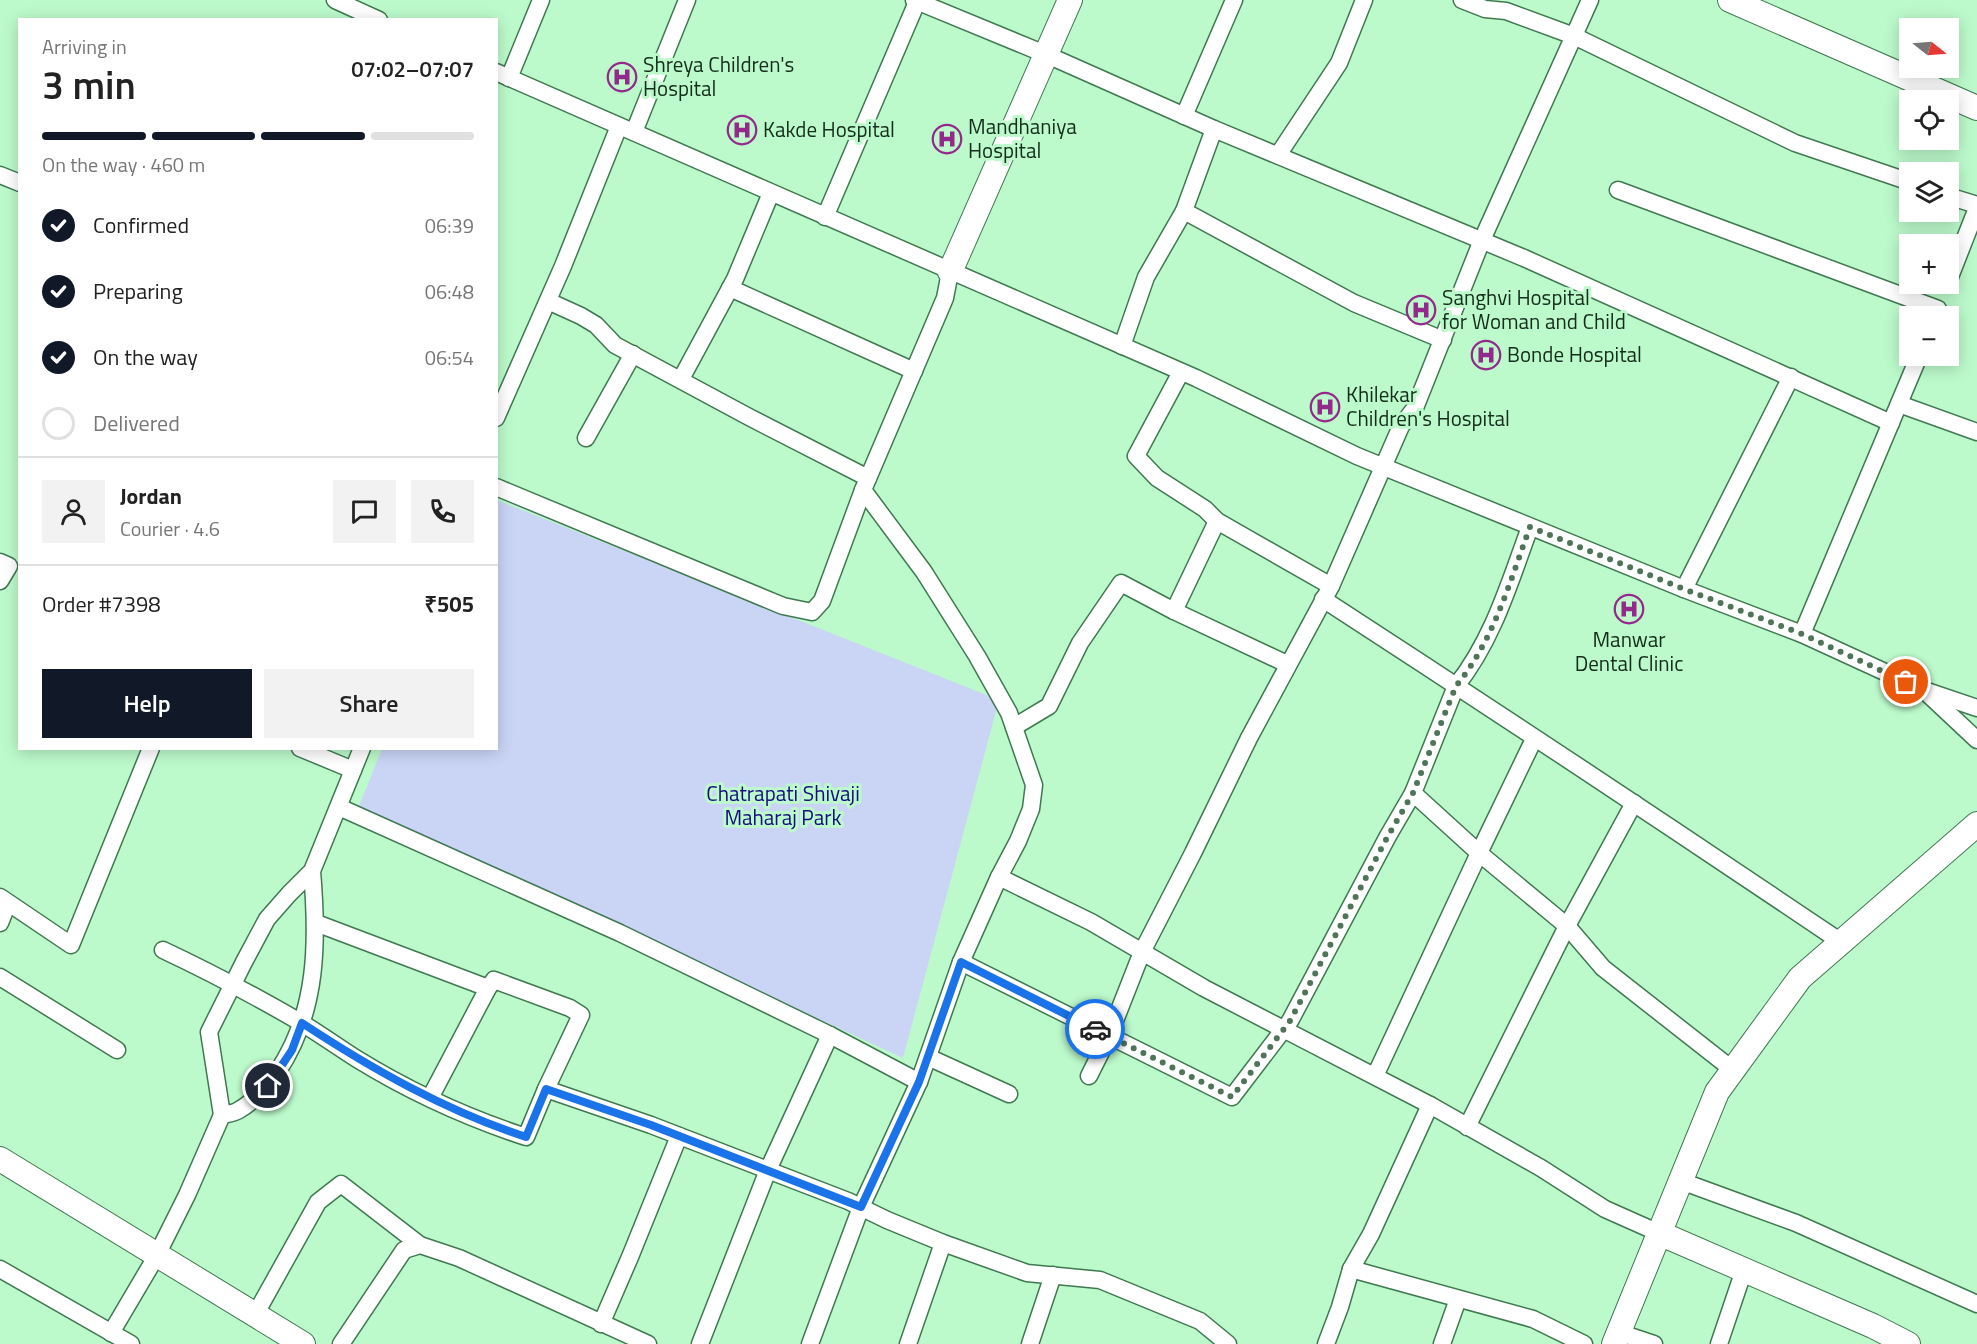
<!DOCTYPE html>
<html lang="en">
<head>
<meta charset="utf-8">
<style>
	:root { --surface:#fff; --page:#f2f2f2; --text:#222; --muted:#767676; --line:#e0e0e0; --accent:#111827 }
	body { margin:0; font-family:"Titillium Web",sans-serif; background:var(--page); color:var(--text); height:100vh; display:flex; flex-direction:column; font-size:22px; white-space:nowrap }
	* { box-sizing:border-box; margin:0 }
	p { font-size:20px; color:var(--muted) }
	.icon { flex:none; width:33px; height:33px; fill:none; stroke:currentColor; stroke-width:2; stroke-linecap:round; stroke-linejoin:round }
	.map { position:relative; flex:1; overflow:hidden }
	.panel { position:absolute; left:18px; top:18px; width:480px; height:732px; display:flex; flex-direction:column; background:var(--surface); border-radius:0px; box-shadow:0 3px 15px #0003 }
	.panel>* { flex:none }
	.needle { width:39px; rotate:107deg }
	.controls { position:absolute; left:1899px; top:18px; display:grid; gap:12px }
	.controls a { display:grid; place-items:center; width:60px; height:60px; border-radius:0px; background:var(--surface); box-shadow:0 3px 15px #0003; font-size:30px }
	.pin { position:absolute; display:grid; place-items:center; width:51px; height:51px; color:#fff; margin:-26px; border:3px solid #fff; border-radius:50%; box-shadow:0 2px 6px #0007 }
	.courier { position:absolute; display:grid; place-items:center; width:60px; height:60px; margin:-30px; border:4px solid #1a73e8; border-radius:50%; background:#fff; color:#222; box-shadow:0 2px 8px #0007 }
	.summary em { font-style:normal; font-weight:600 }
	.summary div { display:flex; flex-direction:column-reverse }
	.summary { display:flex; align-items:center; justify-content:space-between; height:102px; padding:0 24px }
	h1 { font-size:39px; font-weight:600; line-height:45px }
	.bar { display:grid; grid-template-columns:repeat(4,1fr); gap:9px 6px; align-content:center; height:72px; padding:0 24px }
	.bar i { height:8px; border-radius:4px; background:var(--line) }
	.bar .on { background:var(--accent) }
	.bar p { grid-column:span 4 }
	.line { display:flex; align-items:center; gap:15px; padding:0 24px; border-top:2px solid var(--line) }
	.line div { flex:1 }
	.round { display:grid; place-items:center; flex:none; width:63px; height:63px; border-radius:0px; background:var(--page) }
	ol { padding:0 24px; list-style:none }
	li { display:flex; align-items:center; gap:18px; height:66px }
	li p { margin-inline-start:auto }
	li .icon { padding:6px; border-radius:50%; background:var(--accent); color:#fff; stroke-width:4 }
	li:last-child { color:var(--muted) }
	li i { width:33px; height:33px; border:3px solid var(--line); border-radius:50% }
	.primary-button { display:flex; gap:12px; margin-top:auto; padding:12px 24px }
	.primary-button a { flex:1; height:69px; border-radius:0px; background:var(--accent); color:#fff; font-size:24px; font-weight:600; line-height:69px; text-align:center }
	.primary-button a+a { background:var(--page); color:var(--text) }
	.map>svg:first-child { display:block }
</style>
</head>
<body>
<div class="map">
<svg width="1977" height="1344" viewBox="0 0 1977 1344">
	<rect width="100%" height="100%" fill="#bcfacb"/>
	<!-- green -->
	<polygon fill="#cad5f6" points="497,500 999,700 903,1058 359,806 382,749 496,748"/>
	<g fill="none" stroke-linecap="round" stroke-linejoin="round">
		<!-- street casing -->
		<g stroke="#3f7950" stroke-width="19">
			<g id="street">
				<polyline points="335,0 379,20"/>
				<polyline points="914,0 1045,54 1214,129 1524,258 1891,423"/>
				<polyline points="1462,0 1485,9 1506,11 1574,36 1795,143 1910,182"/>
				<polyline points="496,72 1196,378 1357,456 1684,589 1802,634 1924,690 1977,708"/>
				<polyline points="509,78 541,0"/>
				<polyline points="1184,116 1234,0"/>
				<polyline points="634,132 687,0"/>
				<polyline points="1278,155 1339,63 1364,0"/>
				<polyline points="0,175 20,183"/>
				<polyline points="1618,190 1938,309"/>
				<polyline points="1948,196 1977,205"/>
				<polyline points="1184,211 1354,303 1443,340"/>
				<polyline points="825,217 917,2"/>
				<polyline points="950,272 945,298 863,490 924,572 977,656 1009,713 1034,785 1031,809 1018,841 999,877 1091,922 1204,988 1430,1105 1541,1168 1605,1209 1659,1233"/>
				<polyline points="1948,282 1977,208"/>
				<polyline points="730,288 914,371"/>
				<polyline points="548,301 581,316 596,325 615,345 749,417 868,478"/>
				<polyline points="1122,346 1146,277 1184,211 1214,129"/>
				<polyline points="1181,372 1136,456 1157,478 1205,509 1217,521 1331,586"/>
				<polyline points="681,379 735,279 771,193"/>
				<polyline points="1899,404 1977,432"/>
				<polyline points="496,418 563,266 619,126"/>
				<polyline points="586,438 633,354"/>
				<polyline points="496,487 783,606 812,612 822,601 863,490"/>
				<path d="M1530,527c-20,54 -37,113 -74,159l-43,107 66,60 55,-114"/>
				<polyline points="0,562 9,566 0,581"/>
				<polyline points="1684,589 1791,377"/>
				<path d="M1323,599c174,113 346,227 518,343"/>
				<polyline points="1174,611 1217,521"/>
				<polyline points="1802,634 1919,356"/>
				<polyline points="1929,695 1977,740"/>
				<polyline points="1014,727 1049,706 1080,643 1121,583 1174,611 1287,664"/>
				<polyline points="300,748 353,770"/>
				<polyline points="339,807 620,933 830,1035 919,1082"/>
				<path d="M312,871c6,70 6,140 -34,200 -10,14 -23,30 -39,39 -4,3 -12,4 -17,5l-13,-83 35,-70 23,-43 22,-25 23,-23 50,-123"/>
				<polyline points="0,897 71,945 151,748"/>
				<polyline points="0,923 8,903"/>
				<polyline points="316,923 488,988"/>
				<path d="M163,950c47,22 92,46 137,72 20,12 38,25 57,37 52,32 111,59 169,78l20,-48 105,36 197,76 39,19 56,23 84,30 73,7 100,41 28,23"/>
				<polyline points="961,962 1232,1097 1290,1021 1388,836 1413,793"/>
				<polyline points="0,977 117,1050"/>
				<polyline points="928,1057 1009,1094"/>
				<polyline points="1089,1076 1109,1036 1142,952 1193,853 1249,738 1331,586 1401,426 1415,408 1482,240 1590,0"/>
				<polyline points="1375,1076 1479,853 1567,926 1603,968 1733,1070"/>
				<polyline points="430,1098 488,988 494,980 570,1008 581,1015 546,1089"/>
				<polyline points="1467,1127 1567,926 1634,803"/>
				<polyline points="1681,1181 1796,1223 1977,1304"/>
				<polyline points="0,1269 131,1344"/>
				<polyline points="1351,1269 1371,1234 1430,1105"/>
				<polyline points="255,1315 318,1202 341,1184 420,1245"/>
				<polyline points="601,1324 630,1257 679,1136"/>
				<polyline points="1618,1332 1654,1344"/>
				<polyline points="111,1333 157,1255 187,1195 222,1115"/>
				<polyline points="341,1344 404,1250 420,1245 459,1258 648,1344"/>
				<polyline points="700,1344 768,1170 830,1035"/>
				<polyline points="810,1344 861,1207 919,1082 961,962 999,877"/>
				<polyline points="908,1344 943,1243"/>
				<polyline points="1030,1344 1053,1275"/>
				<polyline points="1326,1344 1340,1307 1351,1269 1533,1319 1584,1344"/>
				<polyline points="1442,1344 1458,1299"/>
				<polyline points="1719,1344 1744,1270"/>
			</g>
		</g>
		<!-- secondary casing -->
		<g stroke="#3f7950" stroke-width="26">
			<g id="secondary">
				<polyline points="1730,0 1977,108"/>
				<polyline points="950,272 1070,0"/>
				<polyline points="0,1159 303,1344"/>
				<polyline points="1659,1233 1873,1326 1908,1344"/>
				<polyline points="1614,1344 1717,1092 1800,978 1977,824"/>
			</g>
		</g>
		<!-- street -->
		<use href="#street" stroke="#fff" stroke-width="16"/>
		<!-- secondary -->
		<use href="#secondary" stroke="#fff" stroke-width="24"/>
	</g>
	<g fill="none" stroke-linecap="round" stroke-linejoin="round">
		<!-- done -->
		<path stroke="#4f7559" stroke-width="6" stroke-dasharray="0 10.8" d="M1095,1029l137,68 58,-76 98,-185 25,-43 43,-107c38,-46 54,-105 74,-159l154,62 118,45 104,48"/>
		<!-- route -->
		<path stroke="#1a73e8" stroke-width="8" d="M268,1086l24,-36 10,-27c70,46 144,88 224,114l20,-48 105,36 210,82 58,-125 42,-120 134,67"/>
	</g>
	<!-- icons -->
	<defs>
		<g id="hospital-ring" transform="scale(1.5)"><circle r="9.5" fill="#bcfacb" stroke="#94288b" stroke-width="1.5"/><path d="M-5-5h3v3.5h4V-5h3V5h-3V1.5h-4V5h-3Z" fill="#94288b"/></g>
	</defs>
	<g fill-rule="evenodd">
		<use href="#hospital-ring" x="622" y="77"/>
		<use href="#hospital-ring" x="742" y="130"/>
		<use href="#hospital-ring" x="947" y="139"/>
		<use href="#hospital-ring" x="1421" y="310"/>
		<use href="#hospital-ring" x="1486" y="355"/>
		<use href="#hospital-ring" x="1325" y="407"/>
		<use href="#hospital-ring" x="1629" y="609"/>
	</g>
	<g text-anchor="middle" stroke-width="6" stroke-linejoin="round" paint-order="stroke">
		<!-- poi labels -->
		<g font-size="21" fill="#152d1c" stroke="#bcfacb" text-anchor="start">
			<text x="643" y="72">Shreya Children's<tspan x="643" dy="24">Hospital</tspan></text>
			<text x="968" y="134">Mandhaniya<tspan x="968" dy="24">Hospital</tspan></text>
			<text x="763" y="137">Kakde Hospital</text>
			<text x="1442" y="305">Sanghvi Hospital<tspan x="1442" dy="24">for Woman and Child</tspan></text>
			<text x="1507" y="362">Bonde Hospital</text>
			<text x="1346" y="402">Khilekar<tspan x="1346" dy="24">Children's Hospital</tspan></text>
			<text x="1629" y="647" text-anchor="middle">Manwar<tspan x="1629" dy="24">Dental Clinic</tspan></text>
		</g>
		<!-- park labels -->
		<g font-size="21" fill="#170d7f" stroke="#bcfacb">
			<text x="783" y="801">Chatrapati Shivaji<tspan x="783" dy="24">Maharaj Park</tspan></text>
		</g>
	</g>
</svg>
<div class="controls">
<a><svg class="needle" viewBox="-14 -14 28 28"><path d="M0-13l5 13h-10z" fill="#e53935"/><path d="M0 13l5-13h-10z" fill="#767676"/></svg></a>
<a><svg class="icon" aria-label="locate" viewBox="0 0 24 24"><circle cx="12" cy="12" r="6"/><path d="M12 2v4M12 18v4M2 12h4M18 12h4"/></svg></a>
<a><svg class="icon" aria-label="layers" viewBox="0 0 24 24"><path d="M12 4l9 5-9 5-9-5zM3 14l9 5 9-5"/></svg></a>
<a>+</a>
<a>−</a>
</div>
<div class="pin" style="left:1906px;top:682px;background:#ea580c"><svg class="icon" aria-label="bag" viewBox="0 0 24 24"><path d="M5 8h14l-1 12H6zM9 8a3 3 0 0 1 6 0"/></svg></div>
<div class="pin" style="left:268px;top:1086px;background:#1f2937"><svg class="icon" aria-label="home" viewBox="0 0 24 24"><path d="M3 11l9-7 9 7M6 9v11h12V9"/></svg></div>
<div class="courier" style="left:1095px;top:1029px"><svg class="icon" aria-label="car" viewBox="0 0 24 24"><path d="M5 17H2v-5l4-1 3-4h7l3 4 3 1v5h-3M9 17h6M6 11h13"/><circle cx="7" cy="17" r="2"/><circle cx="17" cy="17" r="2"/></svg></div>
<section class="panel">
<div class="summary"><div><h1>3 min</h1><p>Arriving in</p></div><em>07:02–07:07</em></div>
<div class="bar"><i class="on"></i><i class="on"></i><i class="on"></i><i></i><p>On the way · 460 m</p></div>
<ol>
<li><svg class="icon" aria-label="check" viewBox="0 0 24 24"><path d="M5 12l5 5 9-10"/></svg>Confirmed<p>06:39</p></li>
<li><svg class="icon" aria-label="check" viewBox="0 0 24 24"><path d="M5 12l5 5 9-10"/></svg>Preparing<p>06:48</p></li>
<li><svg class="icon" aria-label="check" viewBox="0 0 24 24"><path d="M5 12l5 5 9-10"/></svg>On the way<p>06:54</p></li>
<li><i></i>Delivered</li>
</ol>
<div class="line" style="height:108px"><a class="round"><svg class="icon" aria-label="person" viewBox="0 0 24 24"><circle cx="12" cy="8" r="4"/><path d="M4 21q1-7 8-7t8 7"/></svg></a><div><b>Jordan</b><p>Courier · 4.6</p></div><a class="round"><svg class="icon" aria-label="chat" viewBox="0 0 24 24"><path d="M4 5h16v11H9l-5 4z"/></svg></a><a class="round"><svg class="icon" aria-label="phone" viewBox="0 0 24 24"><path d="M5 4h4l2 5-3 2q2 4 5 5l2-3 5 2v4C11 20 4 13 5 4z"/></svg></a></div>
<div class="line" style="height:78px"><div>Order #7398</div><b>₹505</b></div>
<div class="primary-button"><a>Help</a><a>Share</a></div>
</section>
</div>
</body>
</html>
